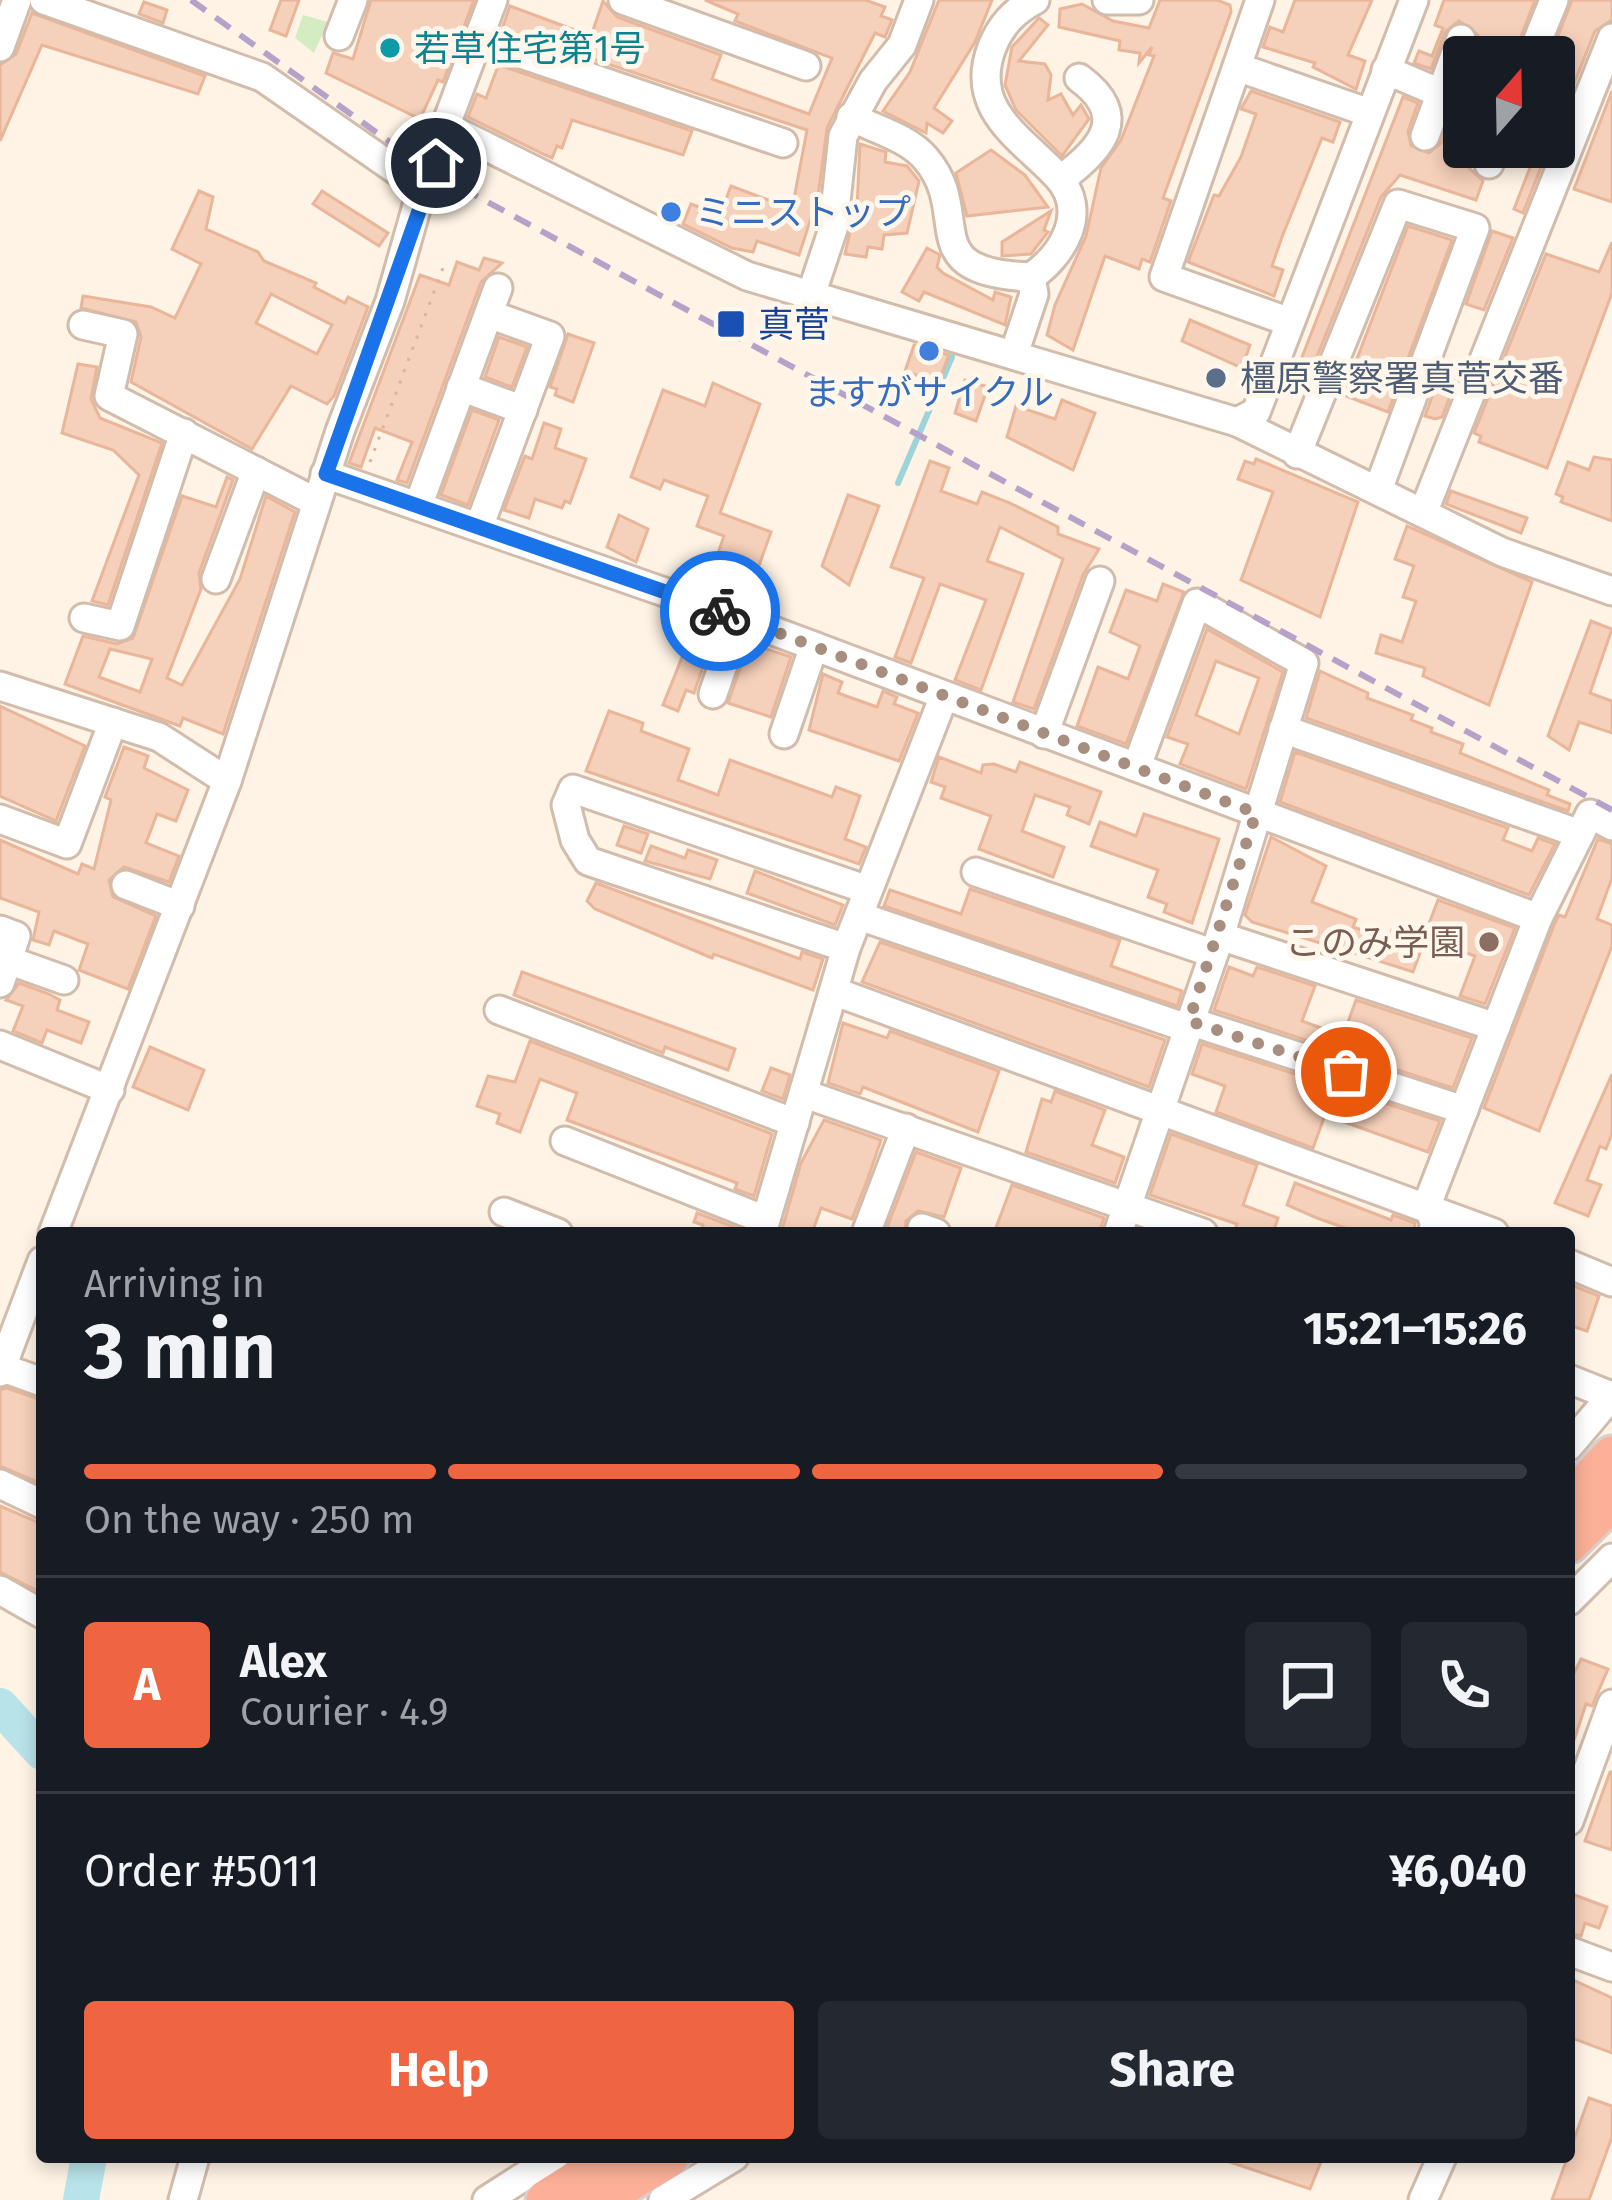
<!DOCTYPE html>
<html lang="en">
<head>
<meta charset="utf-8">
<style>
	:root { --surface:#171b24; --page:#242831; --text:#f1f3f6; --muted:#9ea1a6; --line:#363941; --accent:#ef6542 }
	body { margin:0; font-family:"Fira Sans","Noto Sans JP",sans-serif; background:var(--page); color:var(--text); height:100vh; display:flex; flex-direction:column; font-size:45px; white-space:nowrap }
	* { box-sizing:border-box; margin:0 }
	p { font-size:39px; color:var(--muted) }
	.icon { flex:none; width:66px; height:66px; fill:none; stroke:currentColor; stroke-width:2; stroke-linecap:round; stroke-linejoin:round }
	.map { position:relative; flex:1; overflow:hidden }
	.panel { position:absolute; left:36px; top:1227px; width:1539px; height:936px; display:flex; flex-direction:column; background:var(--surface); border-radius:12px; box-shadow:0 6px 18px #0003 }
	.panel>* { flex:none }
	.needle { width:78px; rotate:20deg }
	.buttons { position:absolute; left:1443px; top:36px; display:grid; gap:24px }
	.buttons a { display:grid; place-items:center; width:132px; height:132px; border-radius:12px; background:var(--surface); box-shadow:0 6px 18px #0003; font-size:60px }
	.pin { position:absolute; display:grid; place-items:center; width:102px; height:102px; color:#fff; margin:-51px; border:6px solid #fff; border-radius:50%; box-shadow:0 3px 12px #0007 }
	.courier { position:absolute; display:grid; place-items:center; width:120px; height:120px; margin:-60px; border:9px solid #1a73e8; border-radius:50%; background:#fff; color:#222; box-shadow:0 3px 15px #0007 }
	.summary em { font-style:normal; font-weight:700 }
	.summary div { display:flex; flex-direction:column-reverse }
	.summary { display:flex; align-items:center; justify-content:space-between; height:204px; padding:0 48px }
	h1 { font-size:78px; font-weight:700; line-height:90px }
	.bar { display:grid; grid-template-columns:repeat(4,1fr); gap:18px 12px; align-content:center; height:144px; padding:0 48px }
	.bar i { height:15px; border-radius:9px; background:var(--line) }
	.bar .on { background:var(--accent) }
	.bar p { grid-column:span 4 }
	.line { display:flex; align-items:center; gap:30px; padding:0 48px; border-top:3px solid var(--line) }
	.line div { flex:1 }
	.round { display:grid; place-items:center; flex:none; width:126px; height:126px; border-radius:12px; background:var(--page) }
	.cta { display:flex; gap:24px; margin-top:auto; padding:24px 48px }
	.cta a { flex:1; height:138px; border-radius:12px; background:var(--accent); color:#fff; font-size:48px; font-weight:700; line-height:138px; text-align:center }
	.cta a+a { background:var(--page); color:var(--text) }
	.map>svg:first-child { display:block }
</style>
</head>
<body>
<div class="map">
<svg width="1612" height="2200" viewBox="0 0 1612 2200">
	<rect width="100%" height="100%" fill="#fef3e5"/>
	<!-- green -->
	<polygon fill="#d4ecc2" points="303,15 328,22 314,53 295,38"/>
	<g fill="none" stroke-linecap="round" stroke-linejoin="round">
		<!-- stream -->
		<polyline stroke="#9dd3db" stroke-width="6" points="898,483 952,357"/>
		<!-- river -->
		<g stroke="#b8e3e9" stroke-width="36">
			<polyline points="0,1706 42,1752"/>
			<polyline points="81,2200 89,2157"/>
		</g>
	</g>
	<!-- building -->
	<g fill="#f5d0ba" stroke="#e9b69a" stroke-width="3" fill-rule="evenodd">
		<polygon points="281,0 299,0 286,36 270,30"/>
		<polygon points="371,0 474,0 443,82 438,80 420,119 326,73 333,53 353,59"/>
		<polygon points="705,0 865,0 885,7 881,16 892,20 885,37 875,33 827,128 818,197 799,255 757,241 753,252 732,248 683,224 691,204 720,215 731,186 787,207 793,204 807,130 502,29 510,6 591,36 603,1 617,17 721,55 712,79 809,114 832,58 735,21 738,14"/>
		<polygon points="939,0 992,0 975,42 934,108 952,121 943,133 927,123 926,133 883,111 910,72"/>
		<polygon points="1160,0 1217,0 1230,5 1231,12 1163,198 1171,201 1150,262 1142,259 1139,269 1105,256 1073,350 1047,335 1055,305 1086,236 1101,168 1121,140 1154,56 1149,55 1152,47 1139,63 1140,53 1119,50 1120,41 1059,27 1060,9 1082,4 1113,21 1149,28"/>
		<polygon points="1295,0 1372,0 1348,55 1365,61 1356,89 1313,67 1315,63 1263,47 1270,27 1283,32"/>
		<polygon points="1444,0 1535,0 1513,57 1474,57 1478,35 1459,21 1445,32 1431,69 1414,63 1419,51 1432,56 1443,28 1435,25"/>
		<polygon points="1572,0 1612,0 1612,20 1595,31 1566,104 1559,101 1571,66 1550,57"/>
		<polygon points="144,2 167,10 163,23 139,14"/>
		<polygon points="32,13 205,76 198,94 42,45 0,141 0,65 16,54"/>
		<polygon points="1039,18 1048,25 1019,61 1045,64 1051,75 1048,100 1061,94 1073,115 1081,105 1089,119 1062,156 1016,110 1005,85 1012,47"/>
		<polygon points="490,62 692,131 683,155 572,120 562,148 557,146 552,158 545,155 468,117 477,94 486,98 498,66"/>
		<polygon points="1464,83 1464,141 1459,156 1470,160 1467,166 1483,181 1476,200 1400,175 1381,197 1310,374 1297,370 1403,97 1418,103 1408,131 1411,146 1429,153 1442,142"/>
		<polygon points="1251,91 1340,122 1333,142 1322,138 1282,237 1272,266 1283,270 1274,296 1188,262 1214,195 1219,196 1241,157 1256,114 1241,109"/>
		<polygon points="1612,91 1612,202 1574,189"/>
		<polygon points="860,144 886,152 885,162 907,166 919,181 907,233 884,235 882,249 868,247 866,257 845,254 851,228 856,229"/>
		<polygon points="1538,147 1549,147 1523,213 1514,209"/>
		<polygon points="991,150 1025,175 1048,207 967,216 956,173"/>
		<path d="M199,191l14,6 -7,32 52,23 6,9 52,22 -2,4 31,16 3,-6 20,10 -34,89 -7,8 -36,-18 -39,63 -121,-67 10,-45 -5,-15 -55,-14 2,-12 68,11 24,11 26,-54 -29,-15zM271,294l61,31 -15,29 -61,-31z"/>
		<polygon points="322,191 388,233 379,246 313,204"/>
		<polygon points="1051,211 1044,230 1048,232 1031,254 1002,256 1002,242"/>
		<polygon points="1408,226 1452,240 1388,412 1343,395"/>
		<polygon points="1492,231 1513,238 1484,310 1466,304"/>
		<polygon points="1612,242 1612,293 1547,468 1479,442 1481,436 1474,433 1546,254 1599,272"/>
		<polygon points="927,248 940,255 937,267 943,273 993,300 995,292 1011,297 1005,325 924,292 919,301 902,292"/>
		<polygon points="484,258 502,263 481,282 407,483 397,480 412,442 375,428 361,467 349,463 420,275 449,285 457,262 479,270"/>
		<polygon points="1190,320 1250,345 1242,368 1182,341"/>
		<polygon points="568,334 594,343 573,402 555,395 557,389 550,387"/>
		<polygon points="499,337 527,347 512,387 485,377"/>
		<polygon points="914,345 949,355 938,383 905,371"/>
		<polygon points="78,364 97,367 91,399 100,418 162,443 108,605 92,601 139,475 113,450 62,433"/>
		<polygon points="1442,369 1458,375 1442,417 1435,419 1425,416"/>
		<polygon points="965,380 988,387 976,421 955,413"/>
		<polygon points="713,383 760,404 720,513 771,532 747,599 707,584 724,536 697,526 708,496 664,480 660,489 631,477 663,390 705,406"/>
		<polygon points="1062,400 1095,413 1073,470 1007,437 1016,406 1055,419"/>
		<polygon points="472,410 499,420 468,505 441,495"/>
		<polygon points="544,423 561,429 555,448 586,459 570,503 565,501 562,508 535,499 529,518 504,510 525,456 532,459"/>
		<polygon points="1594,457 1612,460 1612,521 1561,502 1563,497 1556,494 1568,462 1589,470"/>
		<polygon points="1256,459 1358,502 1320,617 1241,580 1273,492 1238,479 1245,461 1254,464"/>
		<polygon points="930,461 949,468 941,491 977,504 982,492 1010,503 1058,527 1058,534 1099,549 1083,575 1034,709 1013,702 1063,559 1000,527 987,561 1023,574 981,690 955,680 986,600 940,584 911,663 895,657 924,578 891,567"/>
		<path d="M227,477l6,3 -34,93 2,16 -34,89 15,7 58,-106 26,-83 29,16 -72,222 -40,-16 -3,8 -115,-42 18,-48 34,8 16,-6 49,-142 34,11zM110,649l42,10 -12,33 -41,-15z"/>
		<polygon points="1451,491 1527,518 1521,533 1446,504"/>
		<polygon points="848,495 879,506 849,585 822,566"/>
		<polygon points="619,515 648,529 636,562 607,547"/>
		<polygon points="1407,526 1532,582 1489,705 1423,676 1425,668 1376,653 1381,635 1402,642 1416,601 1403,597 1414,566 1395,559"/>
		<polygon points="1163,584 1184,592 1126,744 1077,726 1098,667 1128,679 1140,646 1110,632 1126,590 1157,601"/>
		<polygon points="1591,621 1612,629 1590,693 1612,701 1612,733 1579,722 1569,750 1548,736"/>
		<polygon points="695,625 715,632 694,693 686,690 678,711 663,705"/>
		<path d="M1207,629l76,43 -37,117 -66,-25 8,-20 -21,-7zM1216,661l43,17 -20,56 -43,-19z"/>
		<polygon points="749,643 791,657 771,717 728,703"/>
		<polygon points="1320,671 1368,693 1367,698 1413,715 1411,720 1432,728 1431,732 1463,744 1460,753 1549,790 1547,795 1570,804 1568,811 1306,718"/>
		<polygon points="823,674 842,682 838,693 877,707 883,691 897,697 894,704 918,713 899,761 809,730"/>
		<polygon points="0,706 85,746 56,821 0,796"/>
		<polygon points="609,711 643,723 641,731 689,749 678,780 718,795 730,760 832,797 836,787 860,796 845,839 866,847 859,864 586,771"/>
		<polygon points="124,747 148,756 144,768 188,790 176,821 157,814 146,843 179,856 169,882 124,867 109,880 113,897 156,916 128,989 79,970 88,944 54,931 49,945 33,940 39,912 0,898 0,840 78,874 82,864 94,869 111,800 105,797"/>
		<polygon points="1295,752 1508,828 1503,840 1532,851 1538,838 1555,844 1529,895 1280,802"/>
		<polygon points="939,757 981,773 983,765 994,764 1016,772 1020,762 1101,792 1089,824 1067,815 1070,807 1035,795 1022,831 1064,847 1053,877 979,849 991,816 941,798 945,787 931,782"/>
		<polygon points="1144,814 1219,839 1192,923 1164,912 1167,904 1148,897 1158,870 1091,846 1100,822 1136,836"/>
		<polygon points="624,826 648,834 641,853 617,845"/>
		<polygon points="1271,837 1326,866 1312,902 1356,919 1353,927 1389,939 1392,930 1424,942 1413,972 1345,950 1342,957 1328,952 1330,946 1252,922 1245,915"/>
		<polygon points="1598,839 1612,844 1612,878 1597,919 1612,925 1612,946 1539,1131 1484,1108 1554,925 1559,915 1565,917"/>
		<polygon points="651,846 685,858 688,850 717,860 710,879 645,861"/>
		<polygon points="755,871 843,905 835,925 747,893"/>
		<polygon points="596,883 800,959 802,952 823,959 813,990 714,954 712,958 595,909 587,901"/>
		<polygon points="970,889 1120,940 1111,966 1182,991 1177,1006 884,906 890,890 961,914"/>
		<polygon points="1438,900 1515,928 1485,1004 1460,996 1475,956 1424,937"/>
		<polygon points="880,942 1165,1040 1149,1087 862,982"/>
		<polygon points="1229,967 1253,976 1257,967 1315,986 1302,1021 1343,1036 1356,1000 1472,1038 1453,1088 1214,1010"/>
		<polygon points="522,972 735,1049 728,1070 665,1047 663,1053 514,995"/>
		<polygon points="19,983 49,994 60,1000 57,1010 89,1022 81,1043 47,1030 42,1043 13,1031 23,1006 6,1000"/>
		<polygon points="843,1023 887,1038 890,1031 999,1071 978,1132 863,1087 860,1094 828,1083"/>
		<polygon points="530,1041 772,1134 754,1196 735,1189 737,1183 567,1120 577,1093 540,1079 520,1132 497,1123 500,1114 477,1106 488,1076 515,1082"/>
		<polygon points="1202,1044 1440,1121 1428,1152 1325,1115 1313,1148 1216,1112 1225,1086 1192,1074"/>
		<polygon points="150,1047 204,1070 188,1110 133,1087"/>
		<polygon points="771,1068 790,1075 783,1099 762,1091"/>
		<polygon points="1612,1074 1612,1134 1606,1149 1600,1146 1587,1180 1601,1185 1588,1216 1555,1203"/>
		<polygon points="1055,1091 1105,1110 1092,1145 1124,1157 1115,1183 1026,1152 1042,1099 1051,1102"/>
		<polygon points="824,1120 881,1140 868,1178 852,1219 821,1208 812,1233 781,1233 801,1163"/>
		<polygon points="1171,1134 1257,1165 1243,1205 1278,1218 1273,1233 1234,1233 1237,1224 1150,1195"/>
		<polygon points="916,1152 961,1168 944,1217 918,1211 906,1221 905,1233 885,1233"/>
		<polygon points="1295,1183 1391,1220 1393,1215 1415,1223 1414,1233 1359,1233 1317,1218 1287,1205"/>
		<polygon points="1012,1185 1104,1218 1099,1233 994,1233"/>
		<polygon points="697,1213 745,1231 744,1233 700,1233 703,1225 694,1222"/>
		<polygon points="1574,1286 1599,1296 1587,1331 1569,1325"/>
		<polygon points="6,1388 42,1400 37,1482 0,1466 0,1390"/>
		<polygon points="0,1506 42,1524 42,1593 0,1572"/>
		<polygon points="1581,1659 1608,1669 1592,1706 1586,1704 1572,1746 1569,1683"/>
		<polygon points="1610,1772 1612,1772 1612,1850 1585,1841"/>
		<polygon points="1569,1893 1607,1907 1599,1928 1585,1923 1581,1936 1569,1933"/>
		<polygon points="1569,1978 1612,1998 1612,2053 1569,2037"/>
		<polygon points="1589,2098 1612,2106 1612,2137 1589,2200 1552,2200"/>
		<polygon points="1233,2157 1323,2157 1310,2189 1221,2159"/>
	</g>
	<g fill="none" stroke-linecap="round" stroke-linejoin="round">
		<!-- minor casing -->
		<g stroke="#d2bcac" stroke-width="33">
			<g id="minor">
				<polyline points="44,0 262,77 422,188"/>
				<polyline points="623,0 806,66"/>
				<polyline points="1107,0 1139,0"/>
				<polyline points="1260,0 1164,277 1287,321"/>
				<polyline points="339,36 353,0"/>
				<polyline points="477,39 783,143"/>
				<polyline points="0,47 17,0"/>
				<polyline points="1531,57 1554,0"/>
				<polyline points="1237,67 1370,113"/>
				<polyline points="1386,70 1440,93"/>
				<path d="M851,117c24,12 58,21 75,42 48,56 -14,114 105,118 32,-22 59,-66 26,-101 -37,-39 -89,-67 -65,-129 9,-22 22,-36 43,-47"/>
				<polyline points="449,128 747,276 1237,422 1502,552 1612,591"/>
				<polyline points="1425,136 1461,39"/>
				<polyline points="1489,164 1496,147"/>
				<path d="M1061,179c41,-30 70,-63 18,-101"/>
				<polyline points="811,295 833,229 843,136 873,81 902,45 919,0"/>
				<polyline points="83,325 123,334 109,396 316,502"/>
				<polyline points="1014,354 1034,294 1031,277"/>
				<polyline points="461,387 523,410"/>
				<polyline points="1237,422 1256,412 1414,0"/>
				<polyline points="1297,454 1398,204 1475,228 1378,490"/>
				<polyline points="325,474 739,618 1538,918"/>
				<polyline points="418,506 498,288"/>
				<polyline points="1423,513 1612,38"/>
				<polyline points="479,527 550,336 489,314"/>
				<polyline points="216,579 256,471"/>
				<polyline points="84,618 120,626 184,433"/>
				<polyline points="0,686 159,737 227,781"/>
				<polyline points="713,694 739,618"/>
				<polyline points="1283,729 1580,834"/>
				<polyline points="784,734 814,646"/>
				<polyline points="1044,734 1100,581"/>
				<polyline points="0,819 67,844 113,722"/>
				<polyline points="976,872 1212,953"/>
				<polyline points="126,885 180,906"/>
				<polyline points="859,916 1187,1028"/>
				<polyline points="0,930 16,936 0,983"/>
				<polyline points="1220,936 1496,1027"/>
				<polyline points="846,948 588,861 575,840 566,805 573,789 868,890"/>
				<polyline points="8,960 64,980"/>
				<polyline points="836,992 1494,1233"/>
				<polyline points="499,1010 795,1123"/>
				<polyline points="1189,1021 1464,1110"/>
				<polyline points="0,1045 110,1090"/>
				<polyline points="805,1094 1203,1233"/>
				<polyline points="565,1141 765,1220"/>
				<polyline points="504,1212 558,1233"/>
				<polyline points="922,1228 936,1233"/>
				<polyline points="53,1233 227,781 340,431 390,301 422,188 493,0"/>
				<polyline points="762,1233 846,948 944,696"/>
				<polyline points="866,1233 906,1128"/>
				<polyline points="1118,1233 1220,936 1304,663 1197,603 1137,766"/>
				<polyline points="1432,1233 1435,1224 1427,1205 1538,918 1590,814 1612,826"/>
				<polyline points="1569,1264 1612,1282"/>
				<polyline points="0,1367 42,1382"/>
				<polyline points="0,1372 42,1261"/>
				<polyline points="1569,1379 1611,1396"/>
				<polyline points="1569,1446 1612,1395"/>
				<polyline points="0,1484 42,1504"/>
				<polyline points="0,1590 42,1614"/>
				<polyline points="1569,1601 1612,1558"/>
				<polyline points="1569,1821 1612,1704"/>
				<polyline points="1569,1951 1612,1967"/>
				<polyline points="183,2200 195,2157"/>
				<polyline points="487,2200 554,2157"/>
				<polyline points="663,2200 734,2157"/>
				<polyline points="1423,2200 1442,2157"/>
			</g>
		</g>
		<!-- highway casing -->
		<g stroke="#d9d0cc" stroke-width="45">
			<g id="highway">
				<polyline points="1569,1502 1612,1456"/>
				<polyline points="1569,1543 1612,1500"/>
				<polyline points="546,2200 614,2157"/>
				<polyline points="599,2200 669,2157"/>
			</g>
		</g>
		<!-- path -->
		<polyline stroke="#dab49d" stroke-width="3" stroke-dasharray="3 9" stroke-linecap="butt" points="370,462 446,260"/>
		<!-- minor -->
		<use href="#minor" stroke="#fff" stroke-width="27"/>
		<!-- highway -->
		<use href="#highway" stroke="#fcb098" stroke-width="39"/>
		<!-- rail -->
		<polyline stroke="#b6a2c8" stroke-width="6" stroke-dasharray="18 12" stroke-linecap="butt" points="191,0 432,172 1612,810"/>
	</g>
	<g fill="none" stroke-linecap="round" stroke-linejoin="round">
		<!-- done -->
		<polyline stroke="#a78e7f" stroke-width="12" stroke-dasharray="0 21.6" points="720,611 1256,813 1189,1021 1346,1072"/>
		<!-- route -->
		<polyline stroke="#1a73e8" stroke-width="15" points="436,163 326,474 720,611"/>
	</g>
	<!-- markers -->
	<circle fill="#0f9aa8" stroke="#fff7ec" stroke-width="4.5" cx="390" cy="48" r="12"/>
	<g fill="#3f7fe0" stroke="#fff7ec" stroke-width="4.5">
		<circle cx="671" cy="212" r="12"/>
		<circle cx="929" cy="351" r="12"/>
	</g>
	<rect fill="#1a4fb4" stroke="#fff7ec" stroke-width="4.5" x="716" y="309" width="30" height="30" rx="6"/>
	<circle fill="#5c6f8a" stroke="#fff7ec" stroke-width="4.5" cx="1216" cy="378" r="12"/>
	<circle fill="#8d6e63" stroke="#fff7ec" stroke-width="4.5" cx="1489" cy="942" r="12"/>
	<g text-anchor="middle" stroke-width="10" stroke-linejoin="round" paint-order="stroke">
		<!-- culture labels -->
		<g font-size="36" fill="#0d838f" stroke="#fff7ec" text-anchor="start">
			<text x="414" y="61">若草住宅第1号</text>
		</g>
		<!-- shop labels -->
		<g font-size="36" fill="#366cbe" stroke="#fff7ec" text-anchor="start">
			<text x="695" y="225">ミニストップ</text>
			<text x="929" y="405" text-anchor="middle">ますがサイクル</text>
		</g>
		<!-- transit labels -->
		<g font-size="36" fill="#164399" stroke="#fff7ec" text-anchor="start">
			<text x="758" y="337">真菅</text>
		</g>
		<!-- service labels -->
		<g font-size="36" fill="#4e5e75" stroke="#fff7ec" text-anchor="start">
			<text x="1240" y="391">橿原警察署真菅交番</text>
		</g>
		<!-- education labels -->
		<g font-size="36" fill="#785e54" stroke="#fff7ec" text-anchor="end">
			<text x="1465" y="955">このみ学園</text>
		</g>
	</g>
</svg>
<div class="buttons">
<a><svg class="needle" viewBox="-14 -14 28 28"><path d="M0-13l5 13h-10z" fill="#e53935"/><path d="M0 13l5-13h-10z" fill="#9ea1a6"/></svg></a>
</div>
<div class="pin" style="left:1346px;top:1072px;background:#ea580c"><svg class="icon" aria-label="bag" viewBox="0 0 24 24"><path d="M5 8h14l-1 12H6zM9 8a3 3 0 0 1 6 0"/></svg></div>
<div class="pin" style="left:436px;top:163px;background:#1f2937"><svg class="icon" aria-label="home" viewBox="0 0 24 24"><path d="M3 11l9-7 9 7M6 9v11h12V9"/></svg></div>
<div class="courier" style="left:720px;top:611px"><svg class="icon" aria-label="bike" viewBox="0 0 24 24"><circle cx="6" cy="16" r="4"/><circle cx="18" cy="16" r="4"/><path d="M6 16l4-8h5l3 8M10 8l3 8H6M13 5h3"/></svg></div>
<section class="panel">
<div class="summary"><div><h1>3 min</h1><p>Arriving in</p></div><em>15:21–15:26</em></div>
<div class="bar"><i class="on"></i><i class="on"></i><i class="on"></i><i></i><p>On the way · 250 m</p></div>
<div class="line" style="height:216px"><b class="round" style="background:var(--accent);color:#fff">A</b><div><b>Alex</b><p>Courier · 4.9</p></div><a class="round"><svg class="icon" aria-label="chat" viewBox="0 0 24 24"><path d="M4 5h16v11H9l-5 4z"/></svg></a><a class="round"><svg class="icon" aria-label="phone" viewBox="0 0 24 24"><path d="M5 4h4l2 5-3 2q2 4 5 5l2-3 5 2v4C11 20 4 13 5 4z"/></svg></a></div>
<div class="line" style="height:156px"><div>Order #5011</div><b>¥6,040</b></div>
<div class="cta"><a>Help</a><a>Share</a></div>
</section>
</div>
</body>
</html>
